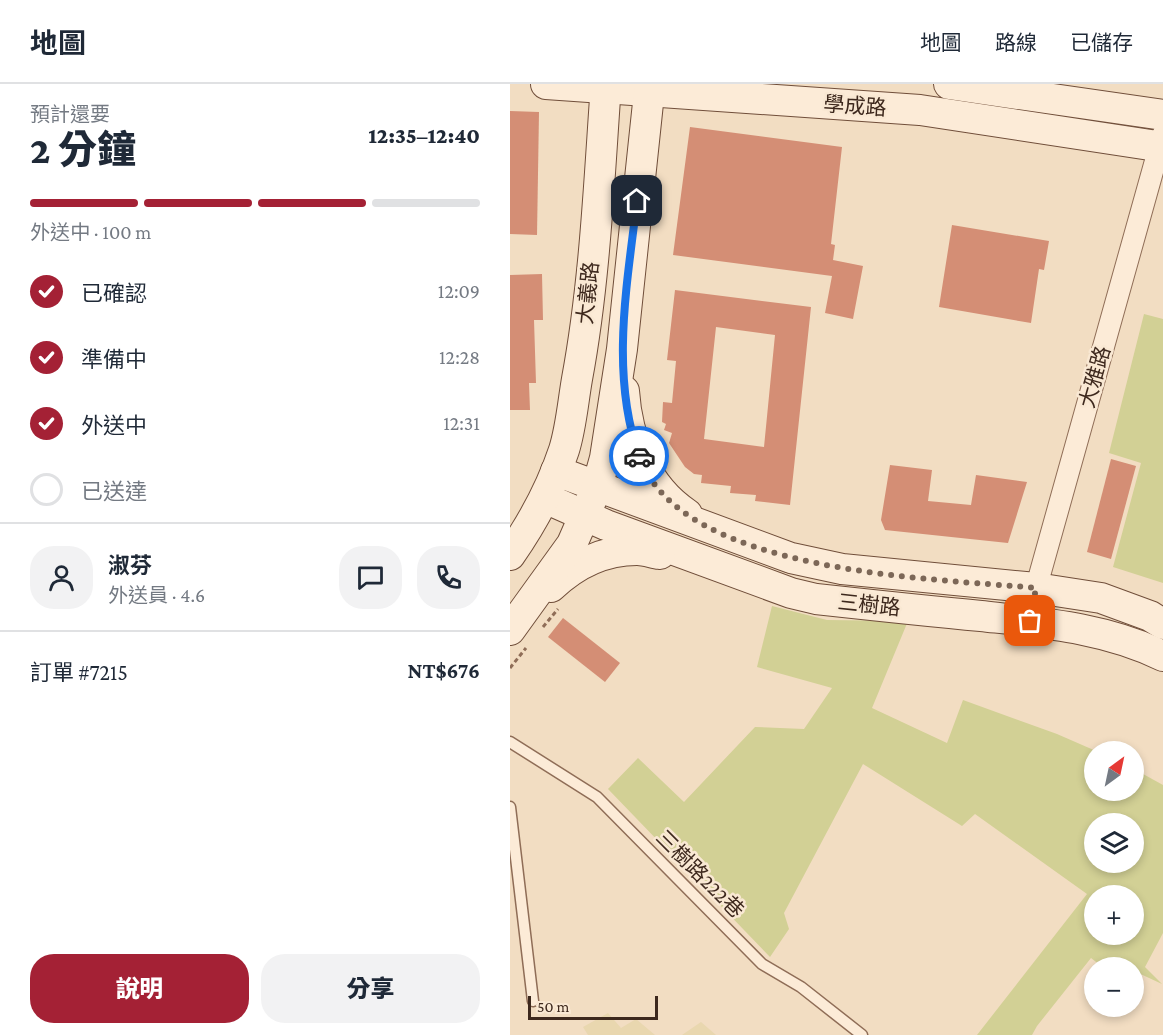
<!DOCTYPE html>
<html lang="zh-TW">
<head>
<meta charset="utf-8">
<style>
	:root { --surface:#fff; --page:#f2f2f3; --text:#1f2937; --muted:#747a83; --line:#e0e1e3; --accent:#a42135 }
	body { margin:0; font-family:"Crimson Pro","Noto Sans TC",serif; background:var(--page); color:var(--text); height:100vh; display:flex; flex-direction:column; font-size:22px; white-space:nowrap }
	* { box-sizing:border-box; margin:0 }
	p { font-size:20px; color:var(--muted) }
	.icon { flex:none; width:33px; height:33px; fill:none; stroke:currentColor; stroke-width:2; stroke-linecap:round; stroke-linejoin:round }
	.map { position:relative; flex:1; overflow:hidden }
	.panel { display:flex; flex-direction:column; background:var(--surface); width:510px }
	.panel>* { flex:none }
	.needle { width:39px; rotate:33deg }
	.controls { position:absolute; left:574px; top:657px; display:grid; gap:12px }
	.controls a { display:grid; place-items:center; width:60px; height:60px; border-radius:50%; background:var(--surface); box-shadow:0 3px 9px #0003; font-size:30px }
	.scale { position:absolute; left:18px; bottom:15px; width:130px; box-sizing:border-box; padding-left:6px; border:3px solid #3d281d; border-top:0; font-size:16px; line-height:21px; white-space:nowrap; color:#3d281d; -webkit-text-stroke:4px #f9e8d3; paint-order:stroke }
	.pin { position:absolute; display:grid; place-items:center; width:51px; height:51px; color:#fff; margin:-26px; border-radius:12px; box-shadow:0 3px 9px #0006 }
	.courier { position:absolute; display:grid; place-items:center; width:60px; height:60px; margin:-30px; border:4px solid #1a73e8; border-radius:50%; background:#fff; color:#222; box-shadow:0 2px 8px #0007 }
	.overview em { font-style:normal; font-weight:800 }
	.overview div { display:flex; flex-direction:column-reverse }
	.overview { display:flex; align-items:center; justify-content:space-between; height:102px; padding:0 30px }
	h1 { font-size:39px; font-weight:800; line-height:45px }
	.bar { display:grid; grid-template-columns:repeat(4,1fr); gap:9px 6px; align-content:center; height:72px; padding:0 30px }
	.bar i { height:8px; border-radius:4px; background:var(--line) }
	.bar .current { background:var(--accent) }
	.bar p { grid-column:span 4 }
	.line { display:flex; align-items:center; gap:15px; padding:0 30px; border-top:2px solid var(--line) }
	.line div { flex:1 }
	.round { display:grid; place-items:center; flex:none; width:63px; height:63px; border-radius:24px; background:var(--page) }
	ol { padding:0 30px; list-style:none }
	li { display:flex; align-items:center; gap:18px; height:66px }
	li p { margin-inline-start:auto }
	li .icon { padding:6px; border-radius:50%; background:var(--accent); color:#fff; stroke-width:4 }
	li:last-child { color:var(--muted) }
	li i { width:33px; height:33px; border:3px solid var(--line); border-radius:50% }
	.primary-button { display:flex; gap:12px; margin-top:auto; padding:12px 30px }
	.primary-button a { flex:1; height:69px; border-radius:24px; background:var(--accent); color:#fff; font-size:24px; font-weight:800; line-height:69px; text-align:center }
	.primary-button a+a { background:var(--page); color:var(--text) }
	header { display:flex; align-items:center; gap:36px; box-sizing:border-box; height:84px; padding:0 30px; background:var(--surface); border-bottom:2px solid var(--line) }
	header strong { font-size:28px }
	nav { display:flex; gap:33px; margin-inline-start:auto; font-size:21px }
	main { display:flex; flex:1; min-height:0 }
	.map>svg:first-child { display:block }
</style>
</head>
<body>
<header>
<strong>地圖</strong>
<nav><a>地圖</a><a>路線</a><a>已儲存</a></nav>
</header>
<main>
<section class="panel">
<div class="overview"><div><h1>2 分鐘</h1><p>預計還要</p></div><em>12:35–12:40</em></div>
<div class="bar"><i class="current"></i><i class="current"></i><i class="current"></i><i></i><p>外送中 · 100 m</p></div>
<ol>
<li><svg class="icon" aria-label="check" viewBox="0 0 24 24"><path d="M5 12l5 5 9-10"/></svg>已確認<p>12:09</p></li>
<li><svg class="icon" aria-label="check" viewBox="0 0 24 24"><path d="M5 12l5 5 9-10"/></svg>準備中<p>12:28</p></li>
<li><svg class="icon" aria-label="check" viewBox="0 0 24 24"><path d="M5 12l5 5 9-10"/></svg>外送中<p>12:31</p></li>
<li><i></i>已送達</li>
</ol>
<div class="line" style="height:108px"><a class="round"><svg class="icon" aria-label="person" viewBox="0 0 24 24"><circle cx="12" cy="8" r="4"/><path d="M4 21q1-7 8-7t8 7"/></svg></a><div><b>淑芬</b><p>外送員 · 4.6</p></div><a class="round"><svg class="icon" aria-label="chat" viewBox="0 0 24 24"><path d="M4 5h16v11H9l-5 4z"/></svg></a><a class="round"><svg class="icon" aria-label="phone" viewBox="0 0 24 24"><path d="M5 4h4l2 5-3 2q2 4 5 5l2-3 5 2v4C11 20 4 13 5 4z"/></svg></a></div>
<div class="line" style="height:78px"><div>訂單 #7215</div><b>NT$676</b></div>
<div class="primary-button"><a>說明</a><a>分享</a></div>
</section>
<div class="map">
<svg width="653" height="951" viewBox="0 0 653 951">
	<rect width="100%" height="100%" fill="#f2ddc2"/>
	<!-- farmland -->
	<g fill="#e9d7af">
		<polygon points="98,929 111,944 126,935 145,951 78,951 73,943"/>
		<polygon points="191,938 206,951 172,951"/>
	</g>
	<!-- green -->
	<g fill="#d2d095" fill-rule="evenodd">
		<polygon points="634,230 653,235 653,499 603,483 631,379 599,369"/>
		<path d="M262,522l55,14 81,1 -36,87 75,35 16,-43 94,34 39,17 -1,39h39v-21l29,16v148l-18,34 17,17 -28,-13v-3l-12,-3c-12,7 -21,1 -31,-7l-54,68 -5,9h-55l110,-141 -112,-80 -13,12 -99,-62 -79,149 5,16 -19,28 -162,-168 30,-31 46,44 71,-75 49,2 28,-41 -75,-21zM585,740h39v38h-39zM585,812h39v38h-39z"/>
	</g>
	<!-- building -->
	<g fill="#d48e75" fill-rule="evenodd">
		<polygon points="0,27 29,28 27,151 0,150"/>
		<polygon points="180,43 332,63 321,160 325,161 323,176 353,182 343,235 315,229 322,192 163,171"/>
		<polygon points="442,141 539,157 534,186 529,185 521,239 429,223"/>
		<polygon points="32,190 33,236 24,236 26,299 19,299 20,326 0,326 0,191"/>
		<path d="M165,206l136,17 -21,198 -35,-4 1,-6 -26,-2 1,-7 -30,-3 1,-8 -8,-1 -9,-7 -16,-24 3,-10 -8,-3 2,-6 -4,-2 1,-20 9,1 4,-42 -9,-1zM206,243l59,8 -11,112 -60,-8z"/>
		<polygon points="601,375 626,382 601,475 577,468"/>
		<polygon points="380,381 422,386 418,417 461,421 466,391 517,398 498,459 375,446 371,436"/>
		<polygon points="53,534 110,579 95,598 38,553"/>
	</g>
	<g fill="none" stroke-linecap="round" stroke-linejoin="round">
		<!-- lane casing -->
		<g stroke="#8f6d57" stroke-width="13">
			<g id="lane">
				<polyline points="0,658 87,713 252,880 291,903 352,951"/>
				<polyline points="0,723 23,917"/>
			</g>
		</g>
		<!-- street casing -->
		<g stroke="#8f6d57" stroke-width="23">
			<polyline id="street" points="520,537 526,504 653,50"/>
		</g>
		<!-- secondary casing -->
		<g stroke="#704e3a" stroke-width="32">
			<g id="secondary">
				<polyline points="36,0 410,26 653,63"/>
				<polyline points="439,0 653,31"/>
				<path d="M114,307c3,47 22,96 63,123"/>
				<polyline points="46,387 281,474 332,485 526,504 591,514 640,532 653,540"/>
				<path d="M35,414l61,27 185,68 25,6c55,6 110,12 165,17 62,7 125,12 182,40"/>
				<path d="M0,471c23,-33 41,-66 54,-105 7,-22 9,-48 13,-71 18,-97 22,-197 29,-295"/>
				<path d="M41,503c23,-22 53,-37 86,-37 7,0 16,3 23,4"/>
				<polyline points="0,546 62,460 87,403 95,374 112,265 140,0"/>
			</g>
		</g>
		<!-- path -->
		<g stroke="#8f6d57" stroke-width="3" stroke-dasharray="4.5 3" stroke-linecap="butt">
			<polyline points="33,543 48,525"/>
			<polyline points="0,584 16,564"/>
		</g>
		<!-- lane -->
		<use href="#lane" stroke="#fcebd7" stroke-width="10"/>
		<!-- street -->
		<use href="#street" stroke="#fcebd7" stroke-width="21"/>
		<!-- secondary -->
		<use href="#secondary" stroke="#fcebd7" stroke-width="30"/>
	</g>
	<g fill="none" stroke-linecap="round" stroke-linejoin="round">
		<!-- done -->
		<path stroke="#7c6757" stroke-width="6" stroke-dasharray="0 10.8" d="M129,372c42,118 292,122 397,132l-6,33"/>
		<!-- route -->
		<path stroke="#1a73e8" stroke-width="8" d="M127,117c-10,84 -27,173 2,255"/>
	</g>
	<g text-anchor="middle" stroke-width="5" stroke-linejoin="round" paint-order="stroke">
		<!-- street labels -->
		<g font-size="21" fill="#3d281d" stroke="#f9e8d3">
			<text transform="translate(345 22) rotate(4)" y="7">學成路</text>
			<text transform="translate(78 209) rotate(-84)" y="7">大義路</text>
			<text transform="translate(585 293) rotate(-74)" y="7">大雅路</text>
			<text transform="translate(359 521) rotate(6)" y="7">三樹路</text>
			<text transform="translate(190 790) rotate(45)" y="7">三樹路222巷</text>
		</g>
	</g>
</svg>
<div class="controls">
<a><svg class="needle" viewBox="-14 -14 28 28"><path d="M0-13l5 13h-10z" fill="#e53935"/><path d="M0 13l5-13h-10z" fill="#747a83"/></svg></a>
<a><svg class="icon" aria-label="layers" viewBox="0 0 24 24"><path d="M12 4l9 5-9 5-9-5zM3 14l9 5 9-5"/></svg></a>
<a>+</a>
<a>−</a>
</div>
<div class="scale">50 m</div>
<div class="pin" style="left:520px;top:537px;background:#ea580c"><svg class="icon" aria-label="bag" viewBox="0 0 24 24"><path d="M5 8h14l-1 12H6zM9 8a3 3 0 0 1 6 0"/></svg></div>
<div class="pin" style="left:127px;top:117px;background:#1f2937"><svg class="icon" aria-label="home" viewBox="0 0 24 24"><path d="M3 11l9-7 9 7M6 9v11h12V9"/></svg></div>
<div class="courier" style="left:129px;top:372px"><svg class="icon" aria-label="car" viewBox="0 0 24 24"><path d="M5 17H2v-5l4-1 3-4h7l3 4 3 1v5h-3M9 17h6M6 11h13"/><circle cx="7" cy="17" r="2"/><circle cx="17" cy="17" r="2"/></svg></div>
</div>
</main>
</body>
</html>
